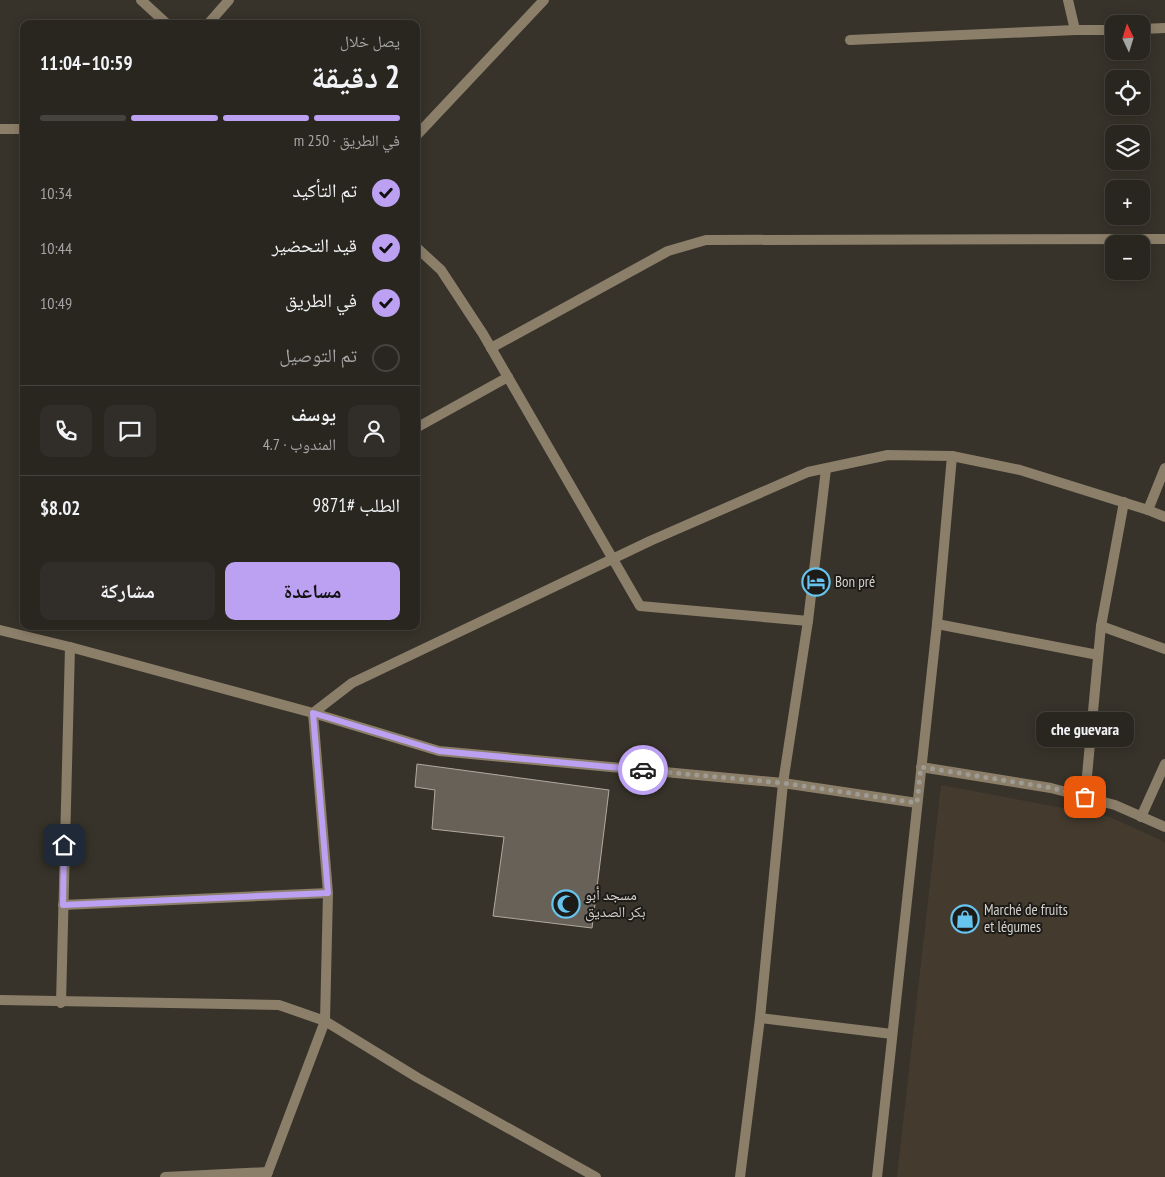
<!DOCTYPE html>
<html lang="ar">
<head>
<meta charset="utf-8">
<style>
	:root { --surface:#292620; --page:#312e29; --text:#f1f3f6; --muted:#a5a5a5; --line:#45433e; --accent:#bca0f2 }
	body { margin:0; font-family:"PT Sans Narrow","Noto Naskh Arabic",sans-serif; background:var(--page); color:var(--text); direction:rtl; height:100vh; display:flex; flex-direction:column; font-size:19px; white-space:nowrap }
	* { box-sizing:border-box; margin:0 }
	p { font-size:16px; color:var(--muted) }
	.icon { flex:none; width:28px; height:28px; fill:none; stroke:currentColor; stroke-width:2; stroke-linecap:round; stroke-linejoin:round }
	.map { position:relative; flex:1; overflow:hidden; direction:ltr }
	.sheet { position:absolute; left:20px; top:20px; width:400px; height:610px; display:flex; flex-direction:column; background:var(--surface); border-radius:10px; box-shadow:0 2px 12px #0003,0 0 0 1px var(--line); direction:rtl }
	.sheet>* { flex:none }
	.needle { width:32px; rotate:356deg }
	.buttons { position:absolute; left:1105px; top:15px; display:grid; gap:10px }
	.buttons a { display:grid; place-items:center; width:45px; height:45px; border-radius:10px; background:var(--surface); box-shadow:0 2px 12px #0003,0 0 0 1px var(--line); font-size:25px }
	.pin { position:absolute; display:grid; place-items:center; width:42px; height:42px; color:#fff; margin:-21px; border-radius:10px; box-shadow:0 2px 8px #0006 }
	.courier { position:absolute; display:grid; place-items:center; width:50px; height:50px; margin:-25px; border:4px solid #bca0f2; border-radius:50%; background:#fff; color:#222; box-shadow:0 1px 6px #0007 }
	.bubble { position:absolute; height:35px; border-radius:10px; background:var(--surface); box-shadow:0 2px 12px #0003,0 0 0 1px var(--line); font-size:16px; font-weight:700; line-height:35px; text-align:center; direction:rtl }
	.overview em { font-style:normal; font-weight:700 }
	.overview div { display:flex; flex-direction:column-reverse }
	.overview { display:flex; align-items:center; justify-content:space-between; height:85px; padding:0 20px }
	h1 { font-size:32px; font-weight:700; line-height:38px }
	.bar { display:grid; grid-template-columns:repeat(4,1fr); gap:8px 5px; align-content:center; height:60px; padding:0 20px }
	.bar i { height:6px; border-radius:4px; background:var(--line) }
	.bar .active { background:var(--accent) }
	.bar p { grid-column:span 4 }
	.line { display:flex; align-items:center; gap:12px; padding:0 20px; border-top:1px solid var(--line) }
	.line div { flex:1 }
	.round { display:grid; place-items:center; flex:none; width:52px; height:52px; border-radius:10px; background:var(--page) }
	ol { padding:0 20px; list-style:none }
	li { display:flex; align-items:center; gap:15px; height:55px }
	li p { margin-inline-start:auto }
	li .icon { padding:5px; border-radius:50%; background:var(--accent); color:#111; stroke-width:4 }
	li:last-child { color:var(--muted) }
	li i { width:28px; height:28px; border:2px solid var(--line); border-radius:50% }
	.cta { display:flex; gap:10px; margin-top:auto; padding:10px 20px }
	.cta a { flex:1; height:58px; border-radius:10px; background:var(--accent); color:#111; font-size:20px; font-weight:700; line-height:58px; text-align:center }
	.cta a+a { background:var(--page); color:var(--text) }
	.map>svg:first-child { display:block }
</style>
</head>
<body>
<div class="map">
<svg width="1165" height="1177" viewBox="0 0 1165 1177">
	<rect width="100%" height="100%" fill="#37332a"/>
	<!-- built -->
	<polygon fill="#443b2e" points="941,785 1110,817 1165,842 1165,1177 897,1177"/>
	<!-- building -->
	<polygon fill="#676158" stroke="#b0aaa0" points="417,764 609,790 592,928 493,916 504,837 432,829 435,790 415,787"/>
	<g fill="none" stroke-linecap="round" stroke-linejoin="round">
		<!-- minor -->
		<g stroke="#8c7f6a" stroke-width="10">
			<polyline points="141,0 167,24"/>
			<polyline points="1068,0 1075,30"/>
			<polyline points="208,24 229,0"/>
			<polyline points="1141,29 1165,28"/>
			<polyline points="850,40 1075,30 1114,30"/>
			<polyline points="0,129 24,129"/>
			<polyline points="416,136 544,0"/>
			<polyline points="416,247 441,270 483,334 640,606 808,621"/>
			<polyline points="491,348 668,251 706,240 1165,239"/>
			<polyline points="416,428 508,377"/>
			<polyline points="1148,510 1165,468"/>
			<polyline points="937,624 1098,655"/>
			<polyline points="1101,626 1165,649"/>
			<polyline points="921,767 1051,788 1115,805 1165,827"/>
			<polyline points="1085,797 1101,626 1124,502"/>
			<polyline points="1141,817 1165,764"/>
			<polyline points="63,905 328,893"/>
			<polyline points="0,1000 279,1005 325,1021 266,1177"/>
			<polyline points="61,1003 70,647"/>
			<polyline points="760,1018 892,1034"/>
			<polyline points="165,1177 268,1172"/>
			<polyline points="596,1177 418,1078 325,1021 328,893 313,713 439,751 783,783 917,803"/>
			<polyline points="740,1177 760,1018 783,783 808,621 826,469"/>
			<polyline points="877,1177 937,624 952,456"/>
		</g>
		<!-- tertiary -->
		<polyline stroke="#8c7f6a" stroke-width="10" points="0,630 70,647 313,713 352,683 650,541 808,472 888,455 952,456 1020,470 1148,510 1165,517"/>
	</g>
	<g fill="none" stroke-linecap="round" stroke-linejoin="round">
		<!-- done -->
		<polyline stroke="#9e9a94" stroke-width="5" stroke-dasharray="0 9" points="643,770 783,783 917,803 921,767 1052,788 1085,797"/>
		<!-- route -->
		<polyline stroke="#bca0f2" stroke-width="6" points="64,845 63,905 328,893 313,713 439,751 643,770"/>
	</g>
	<!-- icons -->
	<defs>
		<g id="hotel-ring" transform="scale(1.4375)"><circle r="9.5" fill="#1d1b17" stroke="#67c4ef" stroke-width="1.5"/><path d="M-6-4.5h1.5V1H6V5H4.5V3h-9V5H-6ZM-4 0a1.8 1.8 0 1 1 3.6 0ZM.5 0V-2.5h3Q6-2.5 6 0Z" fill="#67c4ef"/></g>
		<g id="mosque-ring" transform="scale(1.4375)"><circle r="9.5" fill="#1d1b17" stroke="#67c4ef" stroke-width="1.5"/><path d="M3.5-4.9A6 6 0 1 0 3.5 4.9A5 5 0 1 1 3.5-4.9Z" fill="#67c4ef"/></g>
		<g id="shop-ring" transform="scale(1.4375)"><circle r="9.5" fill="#1d1b17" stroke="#67c4ef" stroke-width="1.5"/><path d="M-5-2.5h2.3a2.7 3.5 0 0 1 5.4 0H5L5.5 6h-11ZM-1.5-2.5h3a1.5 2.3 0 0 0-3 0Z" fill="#67c4ef"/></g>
	</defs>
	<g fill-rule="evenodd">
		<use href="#hotel-ring" x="816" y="582"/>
		<use href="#mosque-ring" x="566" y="904"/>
		<use href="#shop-ring" x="965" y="919"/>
	</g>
	<g text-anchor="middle" stroke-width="4" stroke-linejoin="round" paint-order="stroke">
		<!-- poi labels -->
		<g font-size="15" fill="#d5d2cd" stroke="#1d1b17" text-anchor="start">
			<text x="835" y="587">Bon pré</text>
			<text x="585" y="900">مسجد أبو<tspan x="585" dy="17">بكر الصديق</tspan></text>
			<text x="984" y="915">Marché de fruits<tspan x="984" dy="17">et légumes</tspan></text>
		</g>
	</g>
</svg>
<div class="buttons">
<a><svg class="needle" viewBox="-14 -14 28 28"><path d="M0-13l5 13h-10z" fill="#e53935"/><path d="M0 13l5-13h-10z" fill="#a5a5a5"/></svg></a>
<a><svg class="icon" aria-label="locate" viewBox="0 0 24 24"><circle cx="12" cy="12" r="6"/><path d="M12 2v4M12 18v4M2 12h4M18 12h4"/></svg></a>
<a><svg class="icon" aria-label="layers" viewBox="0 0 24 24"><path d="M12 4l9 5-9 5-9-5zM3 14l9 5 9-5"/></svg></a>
<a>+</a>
<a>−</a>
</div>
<div class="pin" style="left:1085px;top:797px;background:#ea580c"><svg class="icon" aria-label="bag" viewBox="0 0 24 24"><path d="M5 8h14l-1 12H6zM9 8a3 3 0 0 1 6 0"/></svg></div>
<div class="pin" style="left:64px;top:845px;background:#1f2937"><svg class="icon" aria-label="home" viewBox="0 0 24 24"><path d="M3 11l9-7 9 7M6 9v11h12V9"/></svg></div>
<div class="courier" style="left:643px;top:770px"><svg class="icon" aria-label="car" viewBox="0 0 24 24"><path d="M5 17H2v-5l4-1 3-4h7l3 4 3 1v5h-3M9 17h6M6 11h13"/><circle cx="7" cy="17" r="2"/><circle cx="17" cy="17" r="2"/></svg></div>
<div class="bubble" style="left:1036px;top:712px;width:98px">che guevara</div>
<section class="sheet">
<div class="overview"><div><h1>2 دقيقة</h1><p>يصل خلال</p></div><em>10:59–11:04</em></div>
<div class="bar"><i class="active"></i><i class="active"></i><i class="active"></i><i></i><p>في الطريق · 250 m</p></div>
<ol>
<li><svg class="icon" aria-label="check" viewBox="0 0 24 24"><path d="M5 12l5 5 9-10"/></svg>تم التأكيد<p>10:34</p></li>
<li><svg class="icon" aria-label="check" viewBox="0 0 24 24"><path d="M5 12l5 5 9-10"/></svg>قيد التحضير<p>10:44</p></li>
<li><svg class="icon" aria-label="check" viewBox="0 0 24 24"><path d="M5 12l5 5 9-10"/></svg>في الطريق<p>10:49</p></li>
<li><i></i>تم التوصيل</li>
</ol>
<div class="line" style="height:90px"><a class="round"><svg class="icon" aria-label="person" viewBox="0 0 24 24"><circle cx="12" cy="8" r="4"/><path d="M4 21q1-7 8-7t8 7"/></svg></a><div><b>يوسف</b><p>المندوب · 4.7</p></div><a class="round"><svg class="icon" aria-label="chat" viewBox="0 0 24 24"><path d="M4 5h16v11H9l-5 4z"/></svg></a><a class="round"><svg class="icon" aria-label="phone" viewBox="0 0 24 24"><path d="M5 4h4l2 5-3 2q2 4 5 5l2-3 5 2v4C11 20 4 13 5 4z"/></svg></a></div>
<div class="line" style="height:65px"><div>الطلب #9871</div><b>$8.02</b></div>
<div class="cta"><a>مساعدة</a><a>مشاركة</a></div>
</section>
</div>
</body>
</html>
